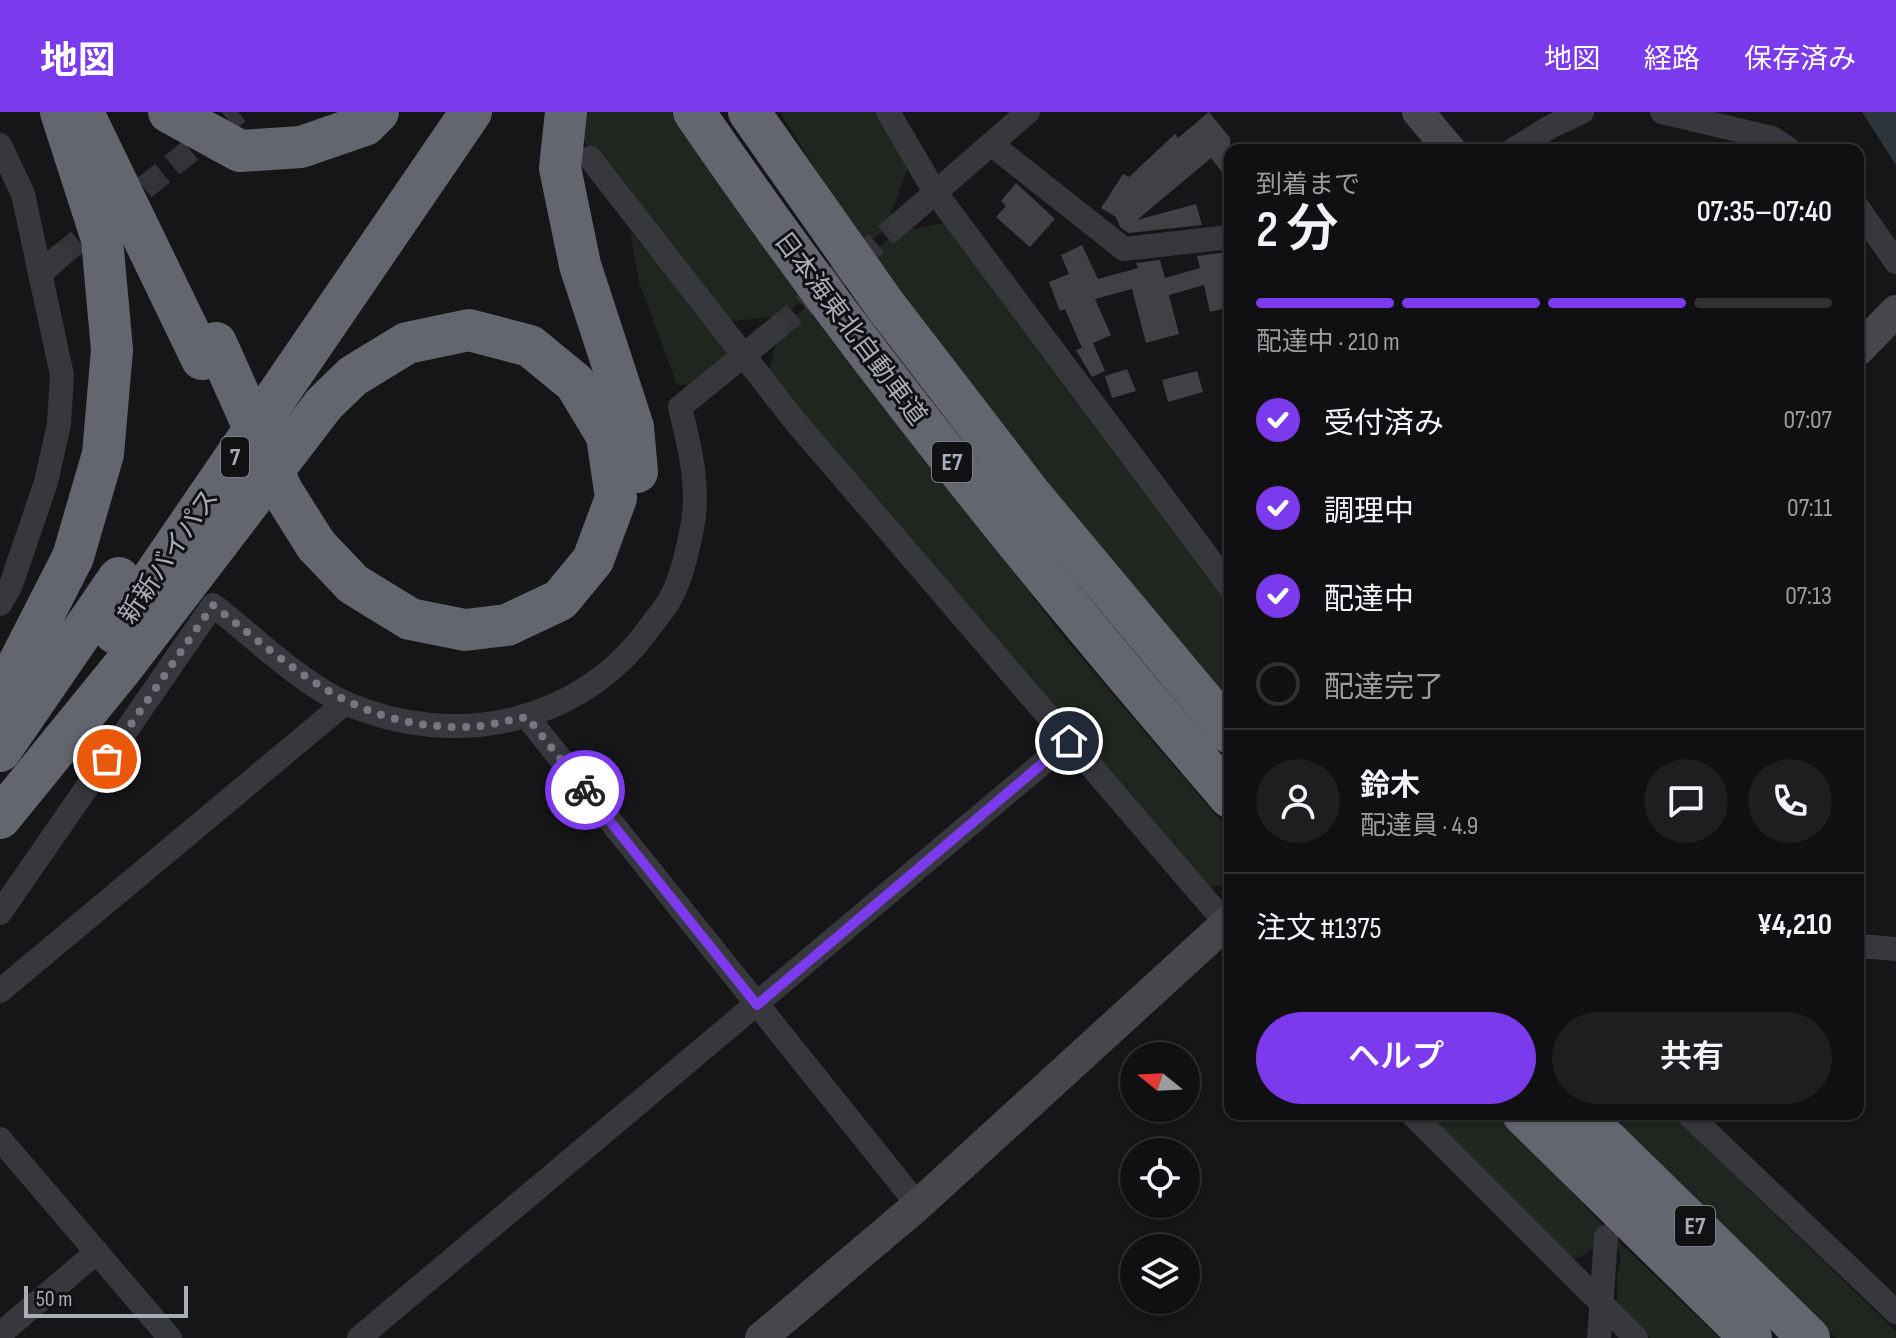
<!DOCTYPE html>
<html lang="ja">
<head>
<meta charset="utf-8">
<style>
	:root { --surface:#101012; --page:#1e1e20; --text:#f1f3f6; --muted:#9c9d9f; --line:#303032; --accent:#7c3aed }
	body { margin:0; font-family:"Sofia Sans Condensed","Noto Sans JP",sans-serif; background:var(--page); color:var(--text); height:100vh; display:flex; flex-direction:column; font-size:30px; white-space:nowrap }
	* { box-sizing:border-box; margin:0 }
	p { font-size:26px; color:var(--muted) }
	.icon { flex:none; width:44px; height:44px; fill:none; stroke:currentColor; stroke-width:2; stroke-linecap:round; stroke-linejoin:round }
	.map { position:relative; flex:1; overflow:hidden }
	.drawer { position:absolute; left:1224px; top:32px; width:640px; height:976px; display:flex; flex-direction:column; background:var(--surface); border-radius:16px; box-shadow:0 2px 6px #0004,0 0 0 2px var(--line) }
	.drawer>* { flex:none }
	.needle { width:52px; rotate:288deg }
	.buttons { position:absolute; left:1120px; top:930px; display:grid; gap:16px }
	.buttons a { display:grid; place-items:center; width:80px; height:80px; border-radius:50%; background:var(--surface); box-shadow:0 2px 6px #0004,0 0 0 2px var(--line); font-size:40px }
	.scale { position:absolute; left:24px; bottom:20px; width:164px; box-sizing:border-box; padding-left:8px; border:4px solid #a8adb8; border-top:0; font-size:22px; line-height:28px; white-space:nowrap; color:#a8adb8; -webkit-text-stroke:6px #111113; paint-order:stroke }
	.pin { position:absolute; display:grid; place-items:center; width:68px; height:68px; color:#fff; margin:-34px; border:4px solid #fff; border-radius:50%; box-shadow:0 2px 8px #0007 }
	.courier { position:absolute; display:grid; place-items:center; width:80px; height:80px; margin:-40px; border:6px solid #7c3aed; border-radius:50%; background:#fff; color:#222; box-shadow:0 2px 10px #0007 }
	.overview em { font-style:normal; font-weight:600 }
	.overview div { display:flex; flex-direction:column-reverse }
	.overview { display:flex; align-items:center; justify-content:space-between; height:136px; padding:0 32px }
	h1 { font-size:52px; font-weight:600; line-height:60px }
	.bar { display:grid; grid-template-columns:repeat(4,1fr); gap:12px 8px; align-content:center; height:96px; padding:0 32px }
	.bar i { height:10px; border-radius:6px; background:var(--line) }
	.bar .on { background:var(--accent) }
	.bar p { grid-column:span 4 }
	.line { display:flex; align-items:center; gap:20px; padding:0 32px; border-top:2px solid var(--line) }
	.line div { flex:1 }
	.round { display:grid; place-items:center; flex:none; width:84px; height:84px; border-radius:42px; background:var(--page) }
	ol { padding:0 32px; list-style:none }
	li { display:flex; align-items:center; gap:24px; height:88px }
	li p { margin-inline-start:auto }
	li .icon { padding:8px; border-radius:50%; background:var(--accent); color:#fff; stroke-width:4 }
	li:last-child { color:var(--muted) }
	li i { width:44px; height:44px; border:4px solid var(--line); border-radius:50% }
	.button { display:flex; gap:16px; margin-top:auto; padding:16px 32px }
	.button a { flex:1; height:92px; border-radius:48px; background:var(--accent); color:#fff; font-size:32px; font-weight:600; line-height:92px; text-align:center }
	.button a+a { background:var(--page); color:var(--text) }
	header { display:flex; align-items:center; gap:48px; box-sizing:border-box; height:112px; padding:0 40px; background:var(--accent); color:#fff }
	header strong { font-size:38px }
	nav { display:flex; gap:44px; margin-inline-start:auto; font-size:28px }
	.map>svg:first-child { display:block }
</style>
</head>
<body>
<header>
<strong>地図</strong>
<nav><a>地図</a><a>経路</a><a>保存済み</a></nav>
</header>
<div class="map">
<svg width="1896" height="1226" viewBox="0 0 1896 1226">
	<rect width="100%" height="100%" fill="#161618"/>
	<!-- green -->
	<g fill="#1e261f">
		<polygon points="578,0 674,0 805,186 775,212 772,205 723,210 578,21"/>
		<polygon points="780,0 881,0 911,47 891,102 897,107 864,135"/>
		<polygon points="948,110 1230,485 1230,597 1079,421 871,142 904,114 908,118"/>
		<polygon points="630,119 729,235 728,243 694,273 677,273 639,170"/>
		<polygon points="808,193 1062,523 1230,720 1228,772 1212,775 1195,771 767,264 780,217"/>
		<path d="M1426,1002h71l107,112c-8,19 -15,33 -38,32z"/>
		<polygon points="1623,1002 1679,1002 1742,1071 1896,1219 1896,1226 1836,1226 1732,1129 1621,1016"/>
		<polygon points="1613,1124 1720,1226 1651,1226 1617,1192 1617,1163 1621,1146"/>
	</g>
	<!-- water -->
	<polygon fill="#2c353c" points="1862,0 1896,0 1896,53"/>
	<!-- building -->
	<g fill="#404145">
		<polygon points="1209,0 1230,26 1230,70 1211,46 1137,108 1196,92 1202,113 1128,121 1120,115 1116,105 1101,96 1123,62 1129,65 1175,22 1178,26"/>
		<polygon points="1016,71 1055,107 1030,135 996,105 1006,94 1001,89"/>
		<polygon points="1082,133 1098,167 1138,156 1136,151 1160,148 1165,166 1200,156 1197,144 1227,140 1230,195 1210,200 1204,173 1169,183 1179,222 1146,231 1132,177 1095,187 1111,223 1093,231 1105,259 1092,265 1076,238 1082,236 1065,197 1060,199 1049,170 1069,162 1061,143"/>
		<polygon points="1127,257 1136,279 1112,286 1105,264"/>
		<polygon points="1197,259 1203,280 1168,290 1162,268"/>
	</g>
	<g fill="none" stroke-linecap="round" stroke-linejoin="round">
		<!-- street-tunnel -->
		<g stroke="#333438" stroke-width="24" stroke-dasharray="24 12" stroke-linecap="butt">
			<polyline points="60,144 238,0"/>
			<polyline points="776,217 900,111"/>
		</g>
		<!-- street -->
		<g stroke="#37383d" stroke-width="24">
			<polyline points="888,0 935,80 1230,475"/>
			<polyline points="1662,0 1772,26 1790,38"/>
			<polyline points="991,32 1124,137 1230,125"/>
			<polyline points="0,33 23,82 62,263 59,312 46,370 11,473 0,492"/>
			<polyline points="1513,38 1550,15 1582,0"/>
			<polyline points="590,46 794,308 1230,816"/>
			<polyline points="1858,96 1896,150"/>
			<polyline points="900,111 1028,0"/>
			<polyline points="41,161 60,144"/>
			<polyline points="527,605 918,1093"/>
			<path d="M0,801l213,-308c40,31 86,77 132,98 109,47 235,22 305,-76 7,-10 16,-19 21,-30 10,-18 16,-44 20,-64 10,-43 -1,-84 -11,-126l96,-78"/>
			<polyline points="1858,834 1896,837"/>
			<polyline points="0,879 345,591"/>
			<polyline points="1412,1002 1636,1226"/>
			<polyline points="1688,1002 1896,1200"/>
			<polyline points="0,1027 170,1226"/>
			<polyline points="0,1222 97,1140"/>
			<polyline points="359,1226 1069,629"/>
			<polyline points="1599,1226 1606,1125"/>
		</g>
		<!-- secondary -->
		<g stroke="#45474d" stroke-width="32">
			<polyline points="1418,0 1450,38"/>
			<polyline points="1858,238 1896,199"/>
			<polyline points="761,1226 918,1093 1230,808"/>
		</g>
		<!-- highway -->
		<g stroke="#63666e" stroke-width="42">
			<polyline points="169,0 240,39 301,35 365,13 378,0"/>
			<polyline points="566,0 560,56 580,153 633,315 637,360"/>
			<path d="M694,0c164,240 347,465 536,685"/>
			<polyline points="749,0 885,193 1031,383 1230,621"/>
			<polyline points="86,7 202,247"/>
			<polyline points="115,521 471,0"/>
			<polyline points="0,588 73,445 103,342 112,238 102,127 61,0"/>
			<polyline points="0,639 119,466"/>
			<polyline points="0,706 122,556 324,292 353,264 407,231 469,218 530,234 575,271 607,324 616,386 593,448 560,488 507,513 465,518 410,507 353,472 316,433"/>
			<polyline points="1523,1002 1751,1226"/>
			<polyline points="1580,1002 1809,1226"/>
		</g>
		<!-- highway-bridge -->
		<polyline stroke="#63666e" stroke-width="42" points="216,231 282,379 316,433"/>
	</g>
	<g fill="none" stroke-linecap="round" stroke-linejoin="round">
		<!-- done -->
		<path stroke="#757880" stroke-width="8" stroke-dasharray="0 14.4" d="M107,647l106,-154c82,64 141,124 253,122 20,0 41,-7 61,-10l58,73"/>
		<!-- route -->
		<polyline stroke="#7c3aed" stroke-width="10" points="585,678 757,893 1069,629"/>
	</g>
	<g text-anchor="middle" stroke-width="6" stroke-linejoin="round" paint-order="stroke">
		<!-- shield labels -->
		<g fill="#111113" stroke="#7b7e86" stroke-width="2">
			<rect x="221" y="325" width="28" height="40" rx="6"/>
			<rect x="932" y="330" width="40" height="40" rx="6"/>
			<rect x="1675" y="1094" width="40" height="40" rx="6"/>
		</g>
		<g font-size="24" font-weight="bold" fill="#a8adb8">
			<text x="235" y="353">7</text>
			<text x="952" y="358">E7</text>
			<text x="1695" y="1122">E7</text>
		</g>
		<!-- street labels -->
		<g font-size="26" fill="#a8adb8" stroke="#111113">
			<text transform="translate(851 216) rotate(53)" y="9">日本海東北自動車道</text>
			<text transform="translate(168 444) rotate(-56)" y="9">新新バイパス</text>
		</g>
	</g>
</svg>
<div class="buttons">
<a><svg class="needle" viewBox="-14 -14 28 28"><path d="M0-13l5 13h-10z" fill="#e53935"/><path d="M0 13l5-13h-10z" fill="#9c9d9f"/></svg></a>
<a><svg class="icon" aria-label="locate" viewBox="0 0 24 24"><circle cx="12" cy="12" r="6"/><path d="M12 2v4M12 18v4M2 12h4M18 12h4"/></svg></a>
<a><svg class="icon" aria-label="layers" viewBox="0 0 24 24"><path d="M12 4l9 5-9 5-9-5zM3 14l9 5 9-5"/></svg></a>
</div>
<div class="scale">50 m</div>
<div class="pin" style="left:107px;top:647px;background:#ea580c"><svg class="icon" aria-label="bag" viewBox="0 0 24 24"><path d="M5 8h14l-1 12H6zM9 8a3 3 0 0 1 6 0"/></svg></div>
<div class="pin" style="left:1069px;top:629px;background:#1f2937"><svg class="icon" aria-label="home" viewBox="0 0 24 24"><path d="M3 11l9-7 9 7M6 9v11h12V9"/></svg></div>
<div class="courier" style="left:585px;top:678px"><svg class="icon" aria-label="bike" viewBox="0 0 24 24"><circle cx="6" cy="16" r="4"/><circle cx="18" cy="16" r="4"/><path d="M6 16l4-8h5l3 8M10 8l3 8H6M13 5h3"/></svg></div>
<section class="drawer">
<div class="overview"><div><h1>2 分</h1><p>到着まで</p></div><em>07:35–07:40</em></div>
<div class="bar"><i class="on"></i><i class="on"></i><i class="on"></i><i></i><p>配達中 · 210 m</p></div>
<ol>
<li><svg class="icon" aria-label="check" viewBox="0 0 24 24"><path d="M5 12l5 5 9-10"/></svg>受付済み<p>07:07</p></li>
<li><svg class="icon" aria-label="check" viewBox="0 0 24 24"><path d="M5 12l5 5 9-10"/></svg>調理中<p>07:11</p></li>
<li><svg class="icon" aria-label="check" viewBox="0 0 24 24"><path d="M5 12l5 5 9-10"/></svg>配達中<p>07:13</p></li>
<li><i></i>配達完了</li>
</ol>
<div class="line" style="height:144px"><a class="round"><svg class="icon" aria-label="person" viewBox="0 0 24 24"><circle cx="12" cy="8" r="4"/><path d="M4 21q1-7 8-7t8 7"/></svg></a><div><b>鈴木</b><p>配達員 · 4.9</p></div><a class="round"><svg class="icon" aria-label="chat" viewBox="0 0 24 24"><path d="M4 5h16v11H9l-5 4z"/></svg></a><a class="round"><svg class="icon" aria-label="phone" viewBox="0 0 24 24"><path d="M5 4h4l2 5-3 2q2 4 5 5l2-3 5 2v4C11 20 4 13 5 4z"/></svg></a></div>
<div class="line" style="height:104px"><div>注文 #1375</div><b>¥4,210</b></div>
<div class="button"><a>ヘルプ</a><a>共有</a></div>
</section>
</div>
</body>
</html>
